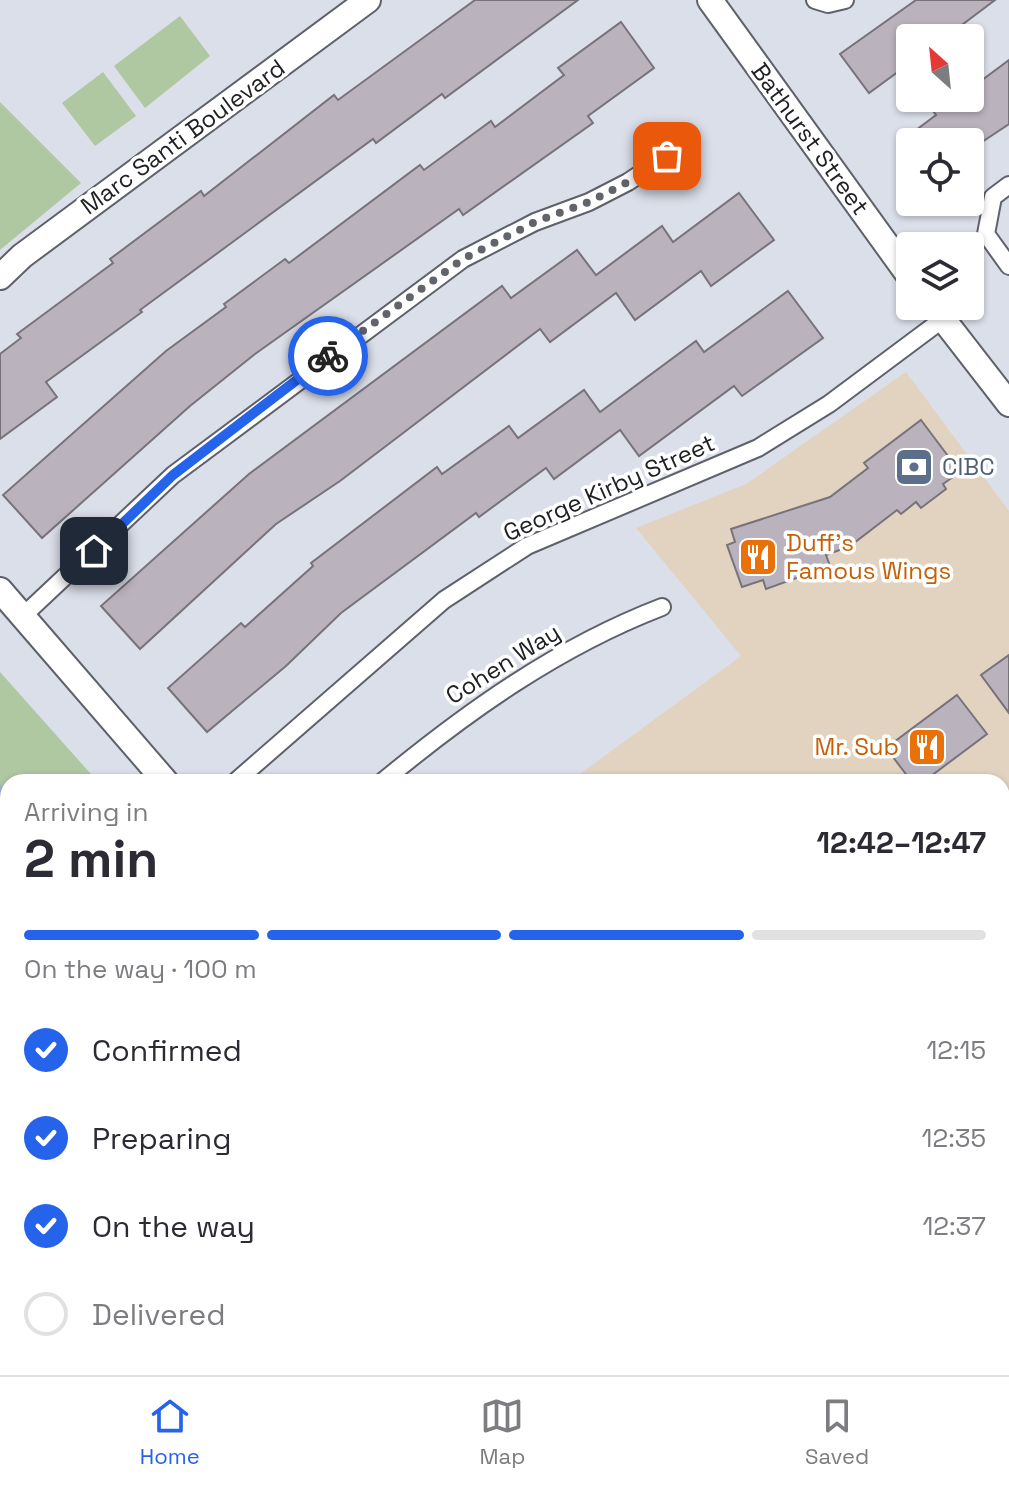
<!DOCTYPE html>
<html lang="en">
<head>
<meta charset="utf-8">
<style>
	:root { --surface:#fff; --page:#f7f7f7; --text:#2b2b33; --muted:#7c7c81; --line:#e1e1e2; --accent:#2563eb }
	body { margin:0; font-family:"Space Grotesk",sans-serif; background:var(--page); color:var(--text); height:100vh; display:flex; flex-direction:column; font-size:30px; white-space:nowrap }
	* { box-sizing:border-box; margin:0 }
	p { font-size:26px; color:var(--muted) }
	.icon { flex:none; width:44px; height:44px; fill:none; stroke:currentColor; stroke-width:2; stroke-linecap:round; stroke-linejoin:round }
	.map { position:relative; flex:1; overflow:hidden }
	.panel { position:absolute; left:0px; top:774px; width:1010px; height:602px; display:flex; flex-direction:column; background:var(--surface); border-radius:24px 24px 0 0; box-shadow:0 2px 6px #0004 }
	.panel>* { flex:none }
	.needle { width:52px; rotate:333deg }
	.fabs { position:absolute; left:896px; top:24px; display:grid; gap:16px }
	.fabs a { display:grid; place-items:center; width:88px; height:88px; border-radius:8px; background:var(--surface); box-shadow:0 2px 6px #0004; font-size:40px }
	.pin { position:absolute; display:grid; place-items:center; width:68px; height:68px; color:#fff; margin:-34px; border-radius:16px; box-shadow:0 4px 12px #0006 }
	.courier { position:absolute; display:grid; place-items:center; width:80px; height:80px; margin:-40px; border:6px solid #2563eb; border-radius:50%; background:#fff; color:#222; box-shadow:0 2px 10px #0007 }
	.summary em { font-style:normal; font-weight:700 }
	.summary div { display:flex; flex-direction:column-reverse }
	.summary { display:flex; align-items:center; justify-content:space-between; height:136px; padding:0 24px }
	h1 { font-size:52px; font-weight:700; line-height:60px }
	.bar { display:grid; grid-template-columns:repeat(4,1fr); gap:12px 8px; align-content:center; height:96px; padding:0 24px }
	.bar i { height:10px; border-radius:6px; background:var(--line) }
	.bar .active { background:var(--accent) }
	.bar p { grid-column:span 4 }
	ol { padding:0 24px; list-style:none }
	li { display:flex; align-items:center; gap:24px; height:88px }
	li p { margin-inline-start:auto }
	li .icon { padding:8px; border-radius:50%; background:var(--accent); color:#fff; stroke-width:4 }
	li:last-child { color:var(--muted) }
	li i { width:44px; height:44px; border:4px solid var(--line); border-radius:50% }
	.tabs { display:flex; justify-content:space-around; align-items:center; height:112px; border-top:2px solid var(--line); background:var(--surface); font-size:22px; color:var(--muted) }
	.tabs a { display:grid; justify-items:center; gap:4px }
	.tabs .active { color:var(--accent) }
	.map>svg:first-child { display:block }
</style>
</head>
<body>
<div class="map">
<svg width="1009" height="1375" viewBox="0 0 1009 1375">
	<rect width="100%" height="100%" fill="#dbdfea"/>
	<!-- commercial -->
	<g fill="#e1d3c0">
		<polygon points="906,372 1009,511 1009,1274 1002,1281 1002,782 569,782 741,656 636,528 746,484"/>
		<polygon points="710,1368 912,1368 904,1375 715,1375"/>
	</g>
	<!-- green -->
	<g fill="#afc8a2">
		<polygon points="180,16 210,56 145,108 114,66"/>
		<polygon points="103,72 136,116 95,146 62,103"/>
		<polygon points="0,102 81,183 0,250"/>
		<polygon points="0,672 98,782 8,782 8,1368 491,1368 483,1375 0,1375"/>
	</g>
	<!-- water -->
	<polygon fill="#a1b5df" points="0,785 8,792 8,1009 0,1014"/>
	<!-- building -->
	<g fill="#bab3bd" stroke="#78727b" stroke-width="2">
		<polygon points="475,0 578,0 445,98 442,94 376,143 373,139 140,310 142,312 46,382 57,397 0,439 0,354 21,338 17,334 113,263 110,259 201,191 204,196 334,95 338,100"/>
		<polygon points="916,0 995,0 954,31 960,38 910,38 910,63 869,93 840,54"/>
		<polygon points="621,22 654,68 588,116 593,123 463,215 459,209 255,354 190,406 42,538 3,495 166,351 226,307 224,304 285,259 289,263 420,165 424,170 491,121 495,127 564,75 558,68"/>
		<polygon points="1009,60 1009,124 970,150 970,142 900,142 936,115 933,111 951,98 970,98 970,89"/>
		<polygon points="739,193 774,240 711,286 701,271 635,320 616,293 550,342 540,329 340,481 276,524 140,649 101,606 249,474 502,286 511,298 577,250 596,275 662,226 673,242"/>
		<polygon points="788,291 823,338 742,396 734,386 639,456 620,430 554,479 546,468 479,517 476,513 341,613 286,666 207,732 168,688 241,623 245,627 313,566 311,563 437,467 442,474 509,426 518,438 584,390 600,412 696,341 704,352"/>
		<polygon points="921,420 960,472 943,484 946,489 921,508 916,502 901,514 897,510 850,546 826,555 830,566 766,589 763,580 742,587 727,545 735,542 731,529 830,497 868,468 864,463"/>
		<polygon points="1009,655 1009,713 981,675"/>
		<polygon points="957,695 987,734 923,782 912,782 886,748"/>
	</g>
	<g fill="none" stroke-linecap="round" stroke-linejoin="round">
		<!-- street casing -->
		<g stroke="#5e616a" stroke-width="20">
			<g id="street">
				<polyline points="815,0 828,4 845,0"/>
				<polyline points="1009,185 993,197 986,234 1009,266"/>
				<polyline points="23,616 173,475 463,259 535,222 589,202 628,182 667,156"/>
				<polyline points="235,782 444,600 527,546 758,448 829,404 943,319"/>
				<path d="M382,782c86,-71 176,-135 280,-175"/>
			</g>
		</g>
		<!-- secondary casing -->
		<g stroke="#5e616a" stroke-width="28">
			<g id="secondary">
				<polyline points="710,0 910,277"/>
				<polyline points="0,277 22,256 368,0"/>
				<polyline points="933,306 1009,404"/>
				<polyline points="0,590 166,782"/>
				<polyline points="669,1368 674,1375"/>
			</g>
		</g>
		<!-- street -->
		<use href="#street" stroke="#fff" stroke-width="16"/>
		<!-- secondary -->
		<use href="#secondary" stroke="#fff" stroke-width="24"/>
	</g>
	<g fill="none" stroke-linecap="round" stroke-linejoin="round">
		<!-- done -->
		<polyline stroke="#61646a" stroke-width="8" stroke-dasharray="0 14.4" points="328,356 463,259 535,222 589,202 628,182 667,156"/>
		<!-- route -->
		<polyline stroke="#2563eb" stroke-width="10" points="94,551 173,475 328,356"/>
	</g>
	<!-- icons -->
	<defs>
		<g id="bank-square" transform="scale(2)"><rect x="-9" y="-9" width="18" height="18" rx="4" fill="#5c6f8a" stroke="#fff"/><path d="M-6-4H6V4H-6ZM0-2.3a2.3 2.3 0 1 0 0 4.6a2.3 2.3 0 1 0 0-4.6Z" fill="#fff"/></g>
		<g id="restaurant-square" transform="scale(2)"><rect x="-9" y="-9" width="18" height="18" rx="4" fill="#e8710a" stroke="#fff"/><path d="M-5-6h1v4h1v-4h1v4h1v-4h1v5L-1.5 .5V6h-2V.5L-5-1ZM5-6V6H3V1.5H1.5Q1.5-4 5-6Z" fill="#fff"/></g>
	</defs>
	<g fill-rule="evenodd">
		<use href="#bank-square" x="914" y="467"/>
		<use href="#restaurant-square" x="758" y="557"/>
		<use href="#restaurant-square" x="927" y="747"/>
	</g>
	<g text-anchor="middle" stroke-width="7" stroke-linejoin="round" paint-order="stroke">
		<!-- street labels -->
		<g font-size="24" fill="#202125" stroke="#fff">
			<text transform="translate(183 137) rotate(-36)" y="8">Marc Santi Boulevard</text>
			<text transform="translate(810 139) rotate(54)" y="8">Bathurst Street</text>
			<text transform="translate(609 488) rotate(-24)" y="8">George Kirby Street</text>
			<text transform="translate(503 664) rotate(-32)" y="8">Cohen Way</text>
		</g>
		<!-- service labels -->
		<g font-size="24" fill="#4e5e75" stroke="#fff" text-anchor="start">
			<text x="942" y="475">CIBC</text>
		</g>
		<!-- food labels -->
		<g font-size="24" fill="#c56008" stroke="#fff" text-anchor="start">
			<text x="786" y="551">Duff's<tspan x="786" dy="28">Famous Wings</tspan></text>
			<text x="899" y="755" text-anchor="end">Mr. Sub</text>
		</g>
	</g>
</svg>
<div class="fabs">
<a><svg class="needle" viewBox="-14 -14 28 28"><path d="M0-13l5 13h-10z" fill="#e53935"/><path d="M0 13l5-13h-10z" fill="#7c7c81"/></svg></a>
<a><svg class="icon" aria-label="locate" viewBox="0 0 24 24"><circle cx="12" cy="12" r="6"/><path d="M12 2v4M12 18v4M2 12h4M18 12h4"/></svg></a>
<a><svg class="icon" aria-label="layers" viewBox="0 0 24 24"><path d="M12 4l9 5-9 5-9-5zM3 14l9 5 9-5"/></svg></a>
</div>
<div class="pin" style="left:667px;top:156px;background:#ea580c"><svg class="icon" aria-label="bag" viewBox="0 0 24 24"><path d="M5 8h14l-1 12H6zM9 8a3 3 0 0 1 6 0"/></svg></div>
<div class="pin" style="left:94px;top:551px;background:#1f2937"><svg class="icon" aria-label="home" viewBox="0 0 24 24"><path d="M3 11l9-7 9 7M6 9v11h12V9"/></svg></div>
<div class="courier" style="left:328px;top:356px"><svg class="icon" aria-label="bike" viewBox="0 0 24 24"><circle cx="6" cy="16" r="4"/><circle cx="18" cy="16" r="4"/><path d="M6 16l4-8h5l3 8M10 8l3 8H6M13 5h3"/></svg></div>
<section class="panel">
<div class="summary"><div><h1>2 min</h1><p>Arriving in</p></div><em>12:42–12:47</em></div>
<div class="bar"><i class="active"></i><i class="active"></i><i class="active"></i><i></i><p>On the way · 100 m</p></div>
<ol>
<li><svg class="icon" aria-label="check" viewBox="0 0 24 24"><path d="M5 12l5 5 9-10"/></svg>Confirmed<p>12:15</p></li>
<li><svg class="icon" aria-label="check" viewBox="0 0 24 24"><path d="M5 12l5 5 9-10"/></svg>Preparing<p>12:35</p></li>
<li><svg class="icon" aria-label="check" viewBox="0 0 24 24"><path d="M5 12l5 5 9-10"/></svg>On the way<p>12:37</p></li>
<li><i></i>Delivered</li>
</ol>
</section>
</div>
<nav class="tabs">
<a class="active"><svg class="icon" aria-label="home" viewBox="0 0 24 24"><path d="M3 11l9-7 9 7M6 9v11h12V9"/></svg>Home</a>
<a><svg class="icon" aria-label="map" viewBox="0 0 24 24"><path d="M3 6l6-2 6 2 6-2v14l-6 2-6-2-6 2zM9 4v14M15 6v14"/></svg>Map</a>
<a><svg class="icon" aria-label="saved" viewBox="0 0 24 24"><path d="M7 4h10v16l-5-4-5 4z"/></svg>Saved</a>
</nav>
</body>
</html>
